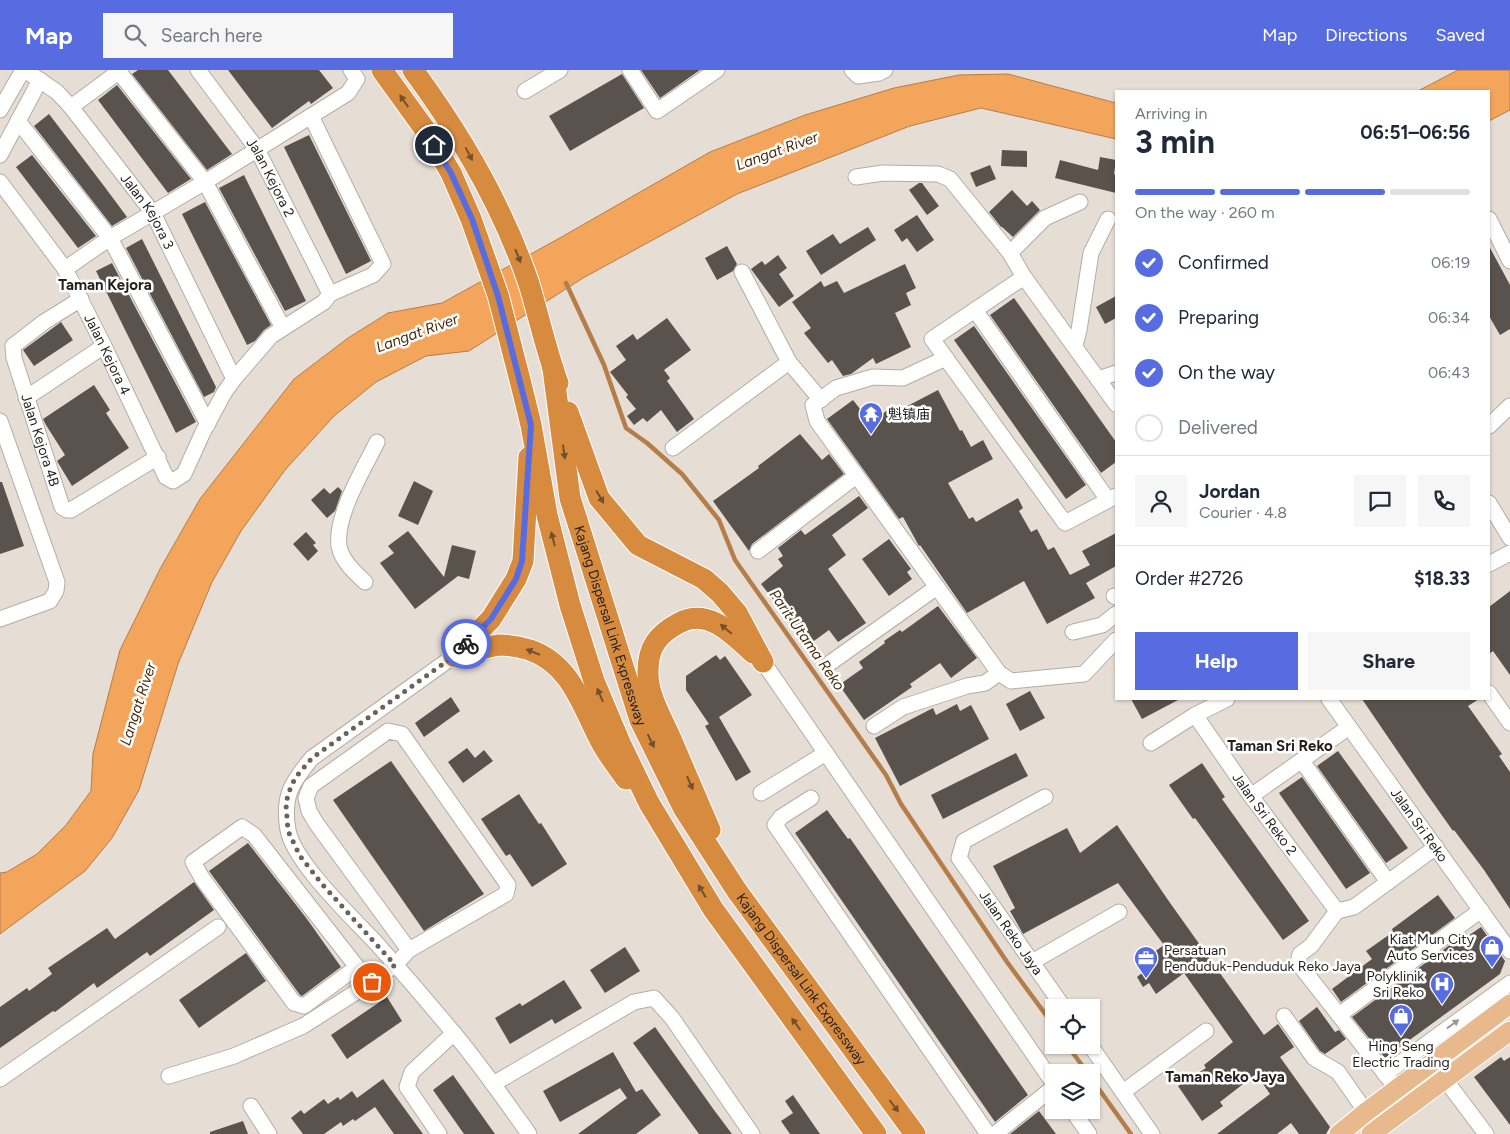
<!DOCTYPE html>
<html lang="en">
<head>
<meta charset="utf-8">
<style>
	:root { --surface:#fff; --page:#f6f6f7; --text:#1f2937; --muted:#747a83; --line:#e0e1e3; --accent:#586ce2 }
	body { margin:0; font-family:Figtree,"Noto Sans SC",sans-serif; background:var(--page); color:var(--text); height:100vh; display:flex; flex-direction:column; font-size:19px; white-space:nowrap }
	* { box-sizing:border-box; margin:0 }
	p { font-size:16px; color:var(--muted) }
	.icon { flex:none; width:28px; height:28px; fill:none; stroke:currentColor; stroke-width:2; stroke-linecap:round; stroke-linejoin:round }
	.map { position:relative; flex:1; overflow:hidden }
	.panel { position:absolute; left:1115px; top:20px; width:375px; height:610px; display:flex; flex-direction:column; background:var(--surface); border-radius:0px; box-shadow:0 1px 4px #0004 }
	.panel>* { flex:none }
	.tools { position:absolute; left:1045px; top:929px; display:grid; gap:10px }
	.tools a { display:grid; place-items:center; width:55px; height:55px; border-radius:0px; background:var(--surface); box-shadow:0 1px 4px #0004; font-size:25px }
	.pin { position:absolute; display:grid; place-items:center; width:42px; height:42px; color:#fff; margin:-21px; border:2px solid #fff; border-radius:50%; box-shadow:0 1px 5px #0007 }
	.courier { position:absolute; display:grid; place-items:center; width:50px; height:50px; margin:-25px; border:4px solid #586ce2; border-radius:50%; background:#fff; color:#222; box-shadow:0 1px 6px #0007 }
	.head em { font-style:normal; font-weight:700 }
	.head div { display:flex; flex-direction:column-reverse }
	.head { display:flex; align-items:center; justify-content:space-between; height:85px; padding:0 20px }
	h1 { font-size:32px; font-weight:700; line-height:38px }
	.bar { display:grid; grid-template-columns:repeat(4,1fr); gap:8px 5px; align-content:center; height:60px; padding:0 20px }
	.bar i { height:6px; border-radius:4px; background:var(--line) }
	.bar .active { background:var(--accent) }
	.bar p { grid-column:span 4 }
	.line { display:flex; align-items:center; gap:12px; padding:0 20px; border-top:1px solid var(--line) }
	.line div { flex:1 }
	.round { display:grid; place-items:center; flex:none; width:52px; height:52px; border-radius:0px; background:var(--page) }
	ol { padding:0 20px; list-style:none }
	li { display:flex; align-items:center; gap:15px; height:55px }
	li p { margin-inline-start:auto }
	li .icon { padding:5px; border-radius:50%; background:var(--accent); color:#fff; stroke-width:4 }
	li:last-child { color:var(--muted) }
	li i { width:28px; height:28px; border:2px solid var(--line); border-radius:50% }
	.cta { display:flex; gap:10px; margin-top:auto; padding:10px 20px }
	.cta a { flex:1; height:58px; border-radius:0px; background:var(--accent); color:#fff; font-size:20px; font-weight:700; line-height:58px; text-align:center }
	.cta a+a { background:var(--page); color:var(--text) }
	header { display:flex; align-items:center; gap:30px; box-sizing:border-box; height:70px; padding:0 25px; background:var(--accent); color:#fff }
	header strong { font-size:24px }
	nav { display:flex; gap:28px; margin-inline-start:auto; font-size:18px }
	.search { width:350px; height:45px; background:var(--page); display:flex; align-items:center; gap:12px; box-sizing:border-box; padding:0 18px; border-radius:0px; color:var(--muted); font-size:19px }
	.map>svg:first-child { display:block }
</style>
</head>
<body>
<header>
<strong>Map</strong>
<div class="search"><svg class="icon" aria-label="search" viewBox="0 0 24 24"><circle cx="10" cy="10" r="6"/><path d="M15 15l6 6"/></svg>Search here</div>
<nav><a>Map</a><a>Directions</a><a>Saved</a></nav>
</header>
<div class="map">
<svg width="1510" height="1064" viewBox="0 0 1510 1064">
	<rect width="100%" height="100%" fill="#e6ddd5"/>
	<!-- water -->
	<g fill="#f3a55c" stroke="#b47d49">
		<polygon points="1458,0 1510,0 1510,40 1489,51 1489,21 1418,21"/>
		<polygon points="1008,4 1116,33 1116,69 981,38 910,56 737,124 583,208 469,281 426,286 376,312 334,346 285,400 241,461 212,512 178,594 139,720 112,768 85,801 0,864 0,803 7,802 37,784 66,755 91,721 93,684 120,580 160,499 200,429 294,309 348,268 388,243 442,233 558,169 710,82 805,45 894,18 959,5"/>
	</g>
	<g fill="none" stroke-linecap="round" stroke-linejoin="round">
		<!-- stream -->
		<g stroke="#b47d49" stroke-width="4.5">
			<polyline points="566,213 604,295 626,358 647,373 682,404 719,450 735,490 886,705 901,734 1007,892 1054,956"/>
			<polyline points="1067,975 1087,1002"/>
			<polyline points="1091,1008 1131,1064"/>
		</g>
	</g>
	<!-- building -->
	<g fill="#5a534d">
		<polygon points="138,0 168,0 232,84 207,100 132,4"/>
		<polygon points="228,0 319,0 333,18 311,34 309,31 272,58"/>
		<polygon points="641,0 700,0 660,28"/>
		<polygon points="622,4 644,38 570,81 549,46"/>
		<polygon points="117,15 191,109 168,123 98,30"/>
		<polygon points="49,44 104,116 127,147 112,156 34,56"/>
		<polygon points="309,65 371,191 346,204 284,77"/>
		<polygon points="1002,80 1027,81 1027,97 1001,96"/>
		<polygon points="32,85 96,166 78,178 16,97"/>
		<polygon points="1100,87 1116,90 1114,104 1116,105 1116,123 1055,108 1060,90 1098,100"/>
		<polygon points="990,95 996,109 976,117 970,103"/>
		<polygon points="244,105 306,231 285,241 219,118"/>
		<polygon points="919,113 922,113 939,136 927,145 909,120"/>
		<polygon points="1012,120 1027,136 1032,131 1040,140 1013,167 1002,157 1001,157 989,142"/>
		<polygon points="205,132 271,255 264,260 255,271 247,275 182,144"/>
		<polygon points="917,145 934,170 917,182 907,168 902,172 894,160"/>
		<polygon points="868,157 876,170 821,205 806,181 833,164 840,174"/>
		<polygon points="142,169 216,317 214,322 204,327 126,178"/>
		<polygon points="727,176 737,194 733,201 717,210 705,188"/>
		<polygon points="1489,176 1510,215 1510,259 1500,265 1489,246"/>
		<polygon points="778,185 787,198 779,204 794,226 779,237 751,199 762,191 765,195"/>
		<polygon points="112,193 196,352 176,363 96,201"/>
		<polygon points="905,194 916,218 906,223 911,235 895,243 911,277 876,294 873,288 851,304 843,306 832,290 828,293 804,263 811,258 792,232 821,211 824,217 837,211 844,223"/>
		<polygon points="1116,226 1116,248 1105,254 1096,237"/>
		<polygon points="1014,228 1116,372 1116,392 1101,403 990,245"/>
		<polygon points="667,248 691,280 664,300 670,308 667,311 694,349 677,362 661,340 647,352 643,348 634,355 627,346 636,339 626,327 628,325 610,302 626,290 616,276 633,264 637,270"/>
		<polygon points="61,252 73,270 34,296 23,280"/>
		<polygon points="974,256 1086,415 1066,429 954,270"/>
		<polygon points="94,315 110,340 106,343 129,378 72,416 57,391 65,385 46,355 43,349"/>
		<polygon points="938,320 960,361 962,360 971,377 983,370 993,389 948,413 969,449 973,447 976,452 1018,428 1023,438 1019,441 1031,462 1037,459 1048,480 1054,477 1070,505 1090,495 1082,481 1116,463 1116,496 1086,513 1095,528 1047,554 1024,511 967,543 920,475 919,476 903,447 899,449 827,349 853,330 871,353 890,338 894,343"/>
		<polygon points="800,364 822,390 829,384 844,404 752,474 749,481 713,431 759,398 758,396"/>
		<polygon points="414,411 433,421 418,455 398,446"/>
		<polygon points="0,412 2,412 24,476 0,484"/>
		<polygon points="338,417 342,421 335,441 327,448 311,430 324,418 330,424"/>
		<polygon points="859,426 868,438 832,465 846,485 828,499 866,553 838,572 829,560 807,576 787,547 761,514 783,496 778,489 783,486 778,478 801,460 805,465"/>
		<polygon points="408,461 444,507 452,475 476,481 469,509 458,506 415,539 380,493 394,483 388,476"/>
		<polygon points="306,462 316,473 313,475 318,481 308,491 293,474"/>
		<polygon points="889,469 911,499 907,502 912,509 889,526 862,489"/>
		<polygon points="1510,521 1510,605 1493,581 1489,584 1489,537"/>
		<polygon points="938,536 977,588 951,608 940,593 910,614 912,617 864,650 839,615 863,598 859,592 885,573 884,571 900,560 902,562"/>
		<polygon points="716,585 720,590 725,586 752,625 719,647 751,702 736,711 705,656 709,654 686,620 686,606"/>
		<polygon points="1030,621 1045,648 1020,661 1006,634"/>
		<polygon points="451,627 460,641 424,667 415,653"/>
		<polygon points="1131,629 1180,629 1142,649"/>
		<polygon points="1362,629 1479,629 1468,636 1502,684 1499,686 1510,702 1510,839 1484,800 1454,760 1453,761 1424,720"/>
		<polygon points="957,634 960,641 971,635 989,669 900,716 875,668 933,638 936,645"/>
		<polygon points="467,678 475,688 484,680 493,691 463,713 448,692"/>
		<polygon points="1338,681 1408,778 1386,793 1317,696"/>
		<polygon points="1016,683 1028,706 943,749 931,725"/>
		<polygon points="391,691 484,824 424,861 333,730"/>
		<polygon points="1202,693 1225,727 1222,729 1309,851 1283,870 1195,748 1193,749 1169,715"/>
		<polygon points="1302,707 1370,803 1346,819 1279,723"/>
		<polygon points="519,724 539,754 541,753 567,794 532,817 510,784 506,786 481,749"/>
		<polygon points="827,740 848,769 850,768 1028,1025 995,1052 795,763"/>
		<polygon points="1117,755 1168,830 1264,965 1278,954 1294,977 1280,987 1330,1057 1326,1064 1299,1064 1291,1053 1277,1064 1217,1064 1270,1024 1256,1004 1220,1032 1223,1036 1202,1051 1178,1016 1206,998 1204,995 1233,972 1184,903 1156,924 1149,913 1143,917 1137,907 1142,903 1136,895 1164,875 1118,813 1023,864 1018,855 1010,841 1015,838 993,796 1067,758 1080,783"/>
		<polygon points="248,773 307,849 341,897 302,926 300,925 209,801"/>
		<polygon points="194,812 214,840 150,886 147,882 97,918 94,913 55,942 53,941 0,978 0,937 27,918 29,921 52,904 48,898 107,858 115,869"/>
		<polygon points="1438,825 1455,848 1341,932 1332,919 1372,889 1366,881 1393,862 1392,859"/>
		<polygon points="1481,857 1505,891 1500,904 1385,988 1352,947 1466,863 1468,866"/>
		<polygon points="625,877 640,901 605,923 590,900"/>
		<polygon points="246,883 266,911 199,958 179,930"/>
		<polygon points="564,910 582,938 555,954 552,949 510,974 495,948 520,933 522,936"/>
		<polygon points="387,927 402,951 347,989 331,965"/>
		<polygon points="1317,937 1335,962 1339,960 1346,969 1325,984 1320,981 1299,951"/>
		<polygon points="655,957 714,1040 732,1064 699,1064 633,973"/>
		<polygon points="613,982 636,1022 642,1019 661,1045 636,1064 578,1064 627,1028 620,1018 560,1052 543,1021"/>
		<polygon points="1501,987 1504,991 1510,987 1510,1055 1474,1007"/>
		<polygon points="453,1005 495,1064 464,1064 433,1020"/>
		<polygon points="383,1009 423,1064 394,1064 375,1037 355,1051 353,1049 343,1056 341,1052 324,1064 303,1064 291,1048 301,1040 304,1044 324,1029 328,1034 338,1027 340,1030 352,1021 357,1028"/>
		<polygon points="793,1025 820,1064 790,1064 781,1051 793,1043 785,1031"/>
		<polygon points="1039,1041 1056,1064 1010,1064"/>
		<polygon points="243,1051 248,1064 210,1064 210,1062"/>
	</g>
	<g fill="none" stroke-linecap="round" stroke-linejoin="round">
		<!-- minor casing -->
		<g stroke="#b5aca5" stroke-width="17">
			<g id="minor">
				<path id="s1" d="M25,0l32,22 14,15 82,106 81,166"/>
				<path id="s2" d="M198,0l59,79 73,145"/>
				<polyline points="630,0 657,41 717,0"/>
				<polyline points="852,0 858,6 879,3 885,0"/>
				<polyline points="119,2 205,112 283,258"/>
				<polyline points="525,21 560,0"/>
				<polyline points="71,37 121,0"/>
				<polyline points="0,40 23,0"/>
				<polyline points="18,51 110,168 208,354"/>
				<polyline points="0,85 40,10"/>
				<polyline points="856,107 883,103 938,104 950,109 1010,183"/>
				<path id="s3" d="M0,112l65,87 39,77 62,131 7,4 11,-7 19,-42 21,-39 10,-14 37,-43 53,-34 6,-8 43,-19 10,-11 -72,-148"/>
				<polyline points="1080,132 1045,148 1010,183 1024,207 1116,334"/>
				<polyline points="1489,149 1510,191"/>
				<polyline points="65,199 110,168 205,112 348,23 357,9 351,0"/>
				<polyline points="742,202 789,292 821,330"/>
				<polyline points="1024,207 932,269 1065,453 1116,426"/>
				<path id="s4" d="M81,229l-37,23 -31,24 1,12 48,149 5,3h4l87,-53"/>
				<polyline points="975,240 1108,430"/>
				<polyline points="1075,276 1079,260 1091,183 1108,149"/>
				<polyline points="946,288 903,308 873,307 836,318 813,335 817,351 999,603 1011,611 1084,604 1116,570"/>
				<polyline points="1098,309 1116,303"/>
				<polyline points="26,328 104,276"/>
				<polyline points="0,351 57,512 56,521 50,531 0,549"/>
				<polyline points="1489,356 1510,336"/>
				<polyline points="673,378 789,292"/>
				<polyline points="1489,433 1510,468"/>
				<polyline points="758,481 856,406"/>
				<polyline points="1489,494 1510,483"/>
				<path d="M365,512c-10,-9 -24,-22 -26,-36 -4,-31 25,-77 38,-104"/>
				<polyline points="1114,526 1116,527"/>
				<polyline points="1073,562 1102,555 1116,544"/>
				<path d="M454,586l-142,102c-20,24 -30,38 -24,72 6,33 66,89 90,115 25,28 50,57 74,86 28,33 52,68 77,103"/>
				<polyline points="763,592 1054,1014"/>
				<polyline points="830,593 937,517"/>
				<polyline points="1489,623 1510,653"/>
				<path id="s5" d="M1329,629l181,252"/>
				<path id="s6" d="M1195,645l56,81 86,115"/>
				<polyline points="874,656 903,637 967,616 985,613 999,603"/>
				<polyline points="1151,673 1195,645 1227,629"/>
				<polyline points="1302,691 1388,812"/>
				<polyline points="761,723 826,683"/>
				<polyline points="1251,726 1349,657"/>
				<path id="s7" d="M1045,727l-81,44 -5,17 105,150"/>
				<polyline points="811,728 781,747 775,755 988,1064"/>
				<polyline points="1337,841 1311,876 1300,884 1298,893 1397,1019 1408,1026 1426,1021"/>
				<polyline points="1337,841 1354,837 1436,777"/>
				<polyline points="1032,892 1119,842"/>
				<polyline points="357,897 304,936 294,933 202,808 193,792 242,757 254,765 357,897 372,912"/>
				<polyline points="1339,945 1481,840"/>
				<polyline points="1284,946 1314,988 1338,1002 1366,1042"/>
				<polyline points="1090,975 1152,1064"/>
				<polyline points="1385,1004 1510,913"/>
				<polyline points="169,1006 234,986 303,956 372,912 395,895 409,880 506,824 508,815 402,664 388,661 311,716 306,728 309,741 316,753 409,880"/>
				<polyline points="1444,1008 1486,1064"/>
				<polyline points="0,1009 218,857"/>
				<polyline points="493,1014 634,932 654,928 672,948 752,1064"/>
				<polyline points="1123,1022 1206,961"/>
				<polyline points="251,1036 269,1064"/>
				<polyline points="1072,1040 1089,1064"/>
				<polyline points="439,1064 407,1017 412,1002 454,963"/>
				<polyline points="995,1064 1054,1017"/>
			</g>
		</g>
		<!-- major casing -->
		<g stroke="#fff" stroke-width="21">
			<g id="major">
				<polyline points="1339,1064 1366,1042 1510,934"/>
				<polyline points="1371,1064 1510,961"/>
			</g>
		</g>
		<!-- highway casing -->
		<g stroke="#fff" stroke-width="23">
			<g id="highway">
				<polyline points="382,0 426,61 451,103 471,149 498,225 521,314 531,355 547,445 570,535 594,611 621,675 649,733 713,839 876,1064"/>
				<path d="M413,0c48,65 90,137 116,214 10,33 17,66 29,99"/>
				<path id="s8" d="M553,299l17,129 70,222 44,89 53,82 178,243"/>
				<polyline points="568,342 599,428 638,475 704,509 720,523 737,543 763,592"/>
				<path d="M454,586c15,-4 31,-9 45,-11 11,0 21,2 31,5 40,14 51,53 69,88 7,15 18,28 27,41"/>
				<polyline points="454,586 491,549 516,509 523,491 529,387"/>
				<path d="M710,760c-13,-31 -26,-61 -39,-91 -9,-21 -24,-45 -23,-68 0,-24 10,-37 31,-48 30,-16 54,12 74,30"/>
			</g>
		</g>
		<!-- minor -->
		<use href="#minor" stroke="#fff" stroke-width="15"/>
		<!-- major -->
		<use href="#major" stroke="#e7b98c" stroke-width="19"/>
		<!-- highway -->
		<use href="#highway" stroke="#d78b3f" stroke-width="21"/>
	</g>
	<!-- one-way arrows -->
	<defs><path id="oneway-solid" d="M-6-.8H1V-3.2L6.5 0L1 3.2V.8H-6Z" transform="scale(1.25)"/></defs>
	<g fill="#73502c">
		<use href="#oneway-solid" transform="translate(404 31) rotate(-125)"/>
		<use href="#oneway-solid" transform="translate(469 84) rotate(62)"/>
		<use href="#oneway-solid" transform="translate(518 186) rotate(68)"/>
		<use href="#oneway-solid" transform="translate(564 382) rotate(82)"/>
		<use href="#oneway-solid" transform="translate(600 427) rotate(60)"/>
		<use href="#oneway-solid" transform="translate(553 469) rotate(-104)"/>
		<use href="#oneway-solid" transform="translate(726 559) rotate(-140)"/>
		<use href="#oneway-solid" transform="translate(533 582) rotate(-158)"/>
		<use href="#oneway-solid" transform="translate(600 625) rotate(-113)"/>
		<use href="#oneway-solid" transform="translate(651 671) rotate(64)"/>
		<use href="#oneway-solid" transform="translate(690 713) rotate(67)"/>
		<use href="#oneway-solid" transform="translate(702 821) rotate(-121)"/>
		<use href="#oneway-solid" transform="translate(796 954) rotate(-126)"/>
		<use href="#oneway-solid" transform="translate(894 1036) rotate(53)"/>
	</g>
	<use fill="#9c9a99" href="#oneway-solid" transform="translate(1453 954) rotate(-36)"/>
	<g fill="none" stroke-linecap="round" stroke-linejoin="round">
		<!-- done -->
		<polyline stroke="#67625d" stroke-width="5" stroke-dasharray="0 9" points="372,912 395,895 322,814 300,786 288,761 286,735 288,724 295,708 312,688 454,586 466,574"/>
		<!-- route -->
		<polyline stroke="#586ce2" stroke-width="6" points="434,75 451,103 472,149 498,226 531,355 522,491 516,509 491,549 466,574"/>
	</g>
	<!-- icons -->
	<defs>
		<g id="temple-pin" transform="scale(1.25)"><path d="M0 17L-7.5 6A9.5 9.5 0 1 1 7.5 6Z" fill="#586ce2" stroke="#fff"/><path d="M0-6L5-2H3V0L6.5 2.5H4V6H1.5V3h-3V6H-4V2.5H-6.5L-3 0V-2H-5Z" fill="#fff"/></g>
		<g id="shop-pin" transform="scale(1.25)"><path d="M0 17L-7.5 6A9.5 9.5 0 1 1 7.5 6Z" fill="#586ce2" stroke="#fff"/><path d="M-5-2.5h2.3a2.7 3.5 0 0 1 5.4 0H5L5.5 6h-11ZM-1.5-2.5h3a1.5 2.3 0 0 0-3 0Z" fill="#fff"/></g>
		<g id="office-pin" transform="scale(1.25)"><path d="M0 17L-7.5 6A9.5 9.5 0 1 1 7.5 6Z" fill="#586ce2" stroke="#fff"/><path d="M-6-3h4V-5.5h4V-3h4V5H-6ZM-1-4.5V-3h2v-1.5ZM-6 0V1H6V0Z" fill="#fff"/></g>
		<g id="hospital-pin" transform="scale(1.25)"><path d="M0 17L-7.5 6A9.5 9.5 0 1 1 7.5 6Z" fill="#586ce2" stroke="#fff"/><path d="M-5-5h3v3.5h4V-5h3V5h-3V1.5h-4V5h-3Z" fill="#fff"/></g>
	</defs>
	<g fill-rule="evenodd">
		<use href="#temple-pin" x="871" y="344"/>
		<use href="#shop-pin" x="1492" y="877"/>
		<use href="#office-pin" x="1146" y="888"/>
		<use href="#hospital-pin" x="1442" y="914"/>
		<use href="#shop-pin" x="1401" y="946"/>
	</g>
	<g text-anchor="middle" stroke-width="5" stroke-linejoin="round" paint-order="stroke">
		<!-- street labels -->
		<g font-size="14" fill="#221f1d" stroke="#fff">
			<text dy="5" stroke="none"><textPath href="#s2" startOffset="130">Jalan Kejora 2</textPath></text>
			<text dy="5" stroke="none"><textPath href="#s1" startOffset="189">Jalan Kejora 3</textPath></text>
			<text dy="5" stroke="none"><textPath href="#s3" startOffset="204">Jalan Kejora 4</textPath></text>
			<text dy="5" stroke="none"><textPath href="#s4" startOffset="181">Jalan Kejora 4B</textPath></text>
			<text dy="5" stroke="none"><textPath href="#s8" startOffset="264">Kajang Dispersal Link Expressway</textPath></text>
			<text dy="5" stroke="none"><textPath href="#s6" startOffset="121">Jalan Sri Reko 2</textPath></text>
			<text dy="5" stroke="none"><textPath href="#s5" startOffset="155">Jalan Sri Reko</textPath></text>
			<text dy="5" stroke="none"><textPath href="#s7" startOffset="201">Jalan Reko Jaya</textPath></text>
			<text dy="5" stroke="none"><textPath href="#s8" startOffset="669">Kajang Dispersal Link Expressway</textPath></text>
		</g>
		<!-- poi labels -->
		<g font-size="14" fill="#221f1d" stroke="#fff" text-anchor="start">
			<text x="888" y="349">魁镇庙</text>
			<text x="1474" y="874" text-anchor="end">Kiat Mun City<tspan x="1474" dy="16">Auto Services</tspan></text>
			<text x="1164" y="885">Persatuan<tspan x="1164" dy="16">Penduduk-Penduduk Reko Jaya</tspan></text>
			<text x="1424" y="911" text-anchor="end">Polyklinik<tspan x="1424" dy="16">Sri Reko</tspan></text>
			<text x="1401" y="981" text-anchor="middle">Hing Seng<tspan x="1401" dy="16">Electric Trading</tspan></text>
		</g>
		<!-- water labels -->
		<g font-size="15" font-style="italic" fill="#492a0a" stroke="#fff">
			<text transform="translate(777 81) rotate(-20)" y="5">Langat River</text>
			<text transform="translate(417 263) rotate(-20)" y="5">Langat River</text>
			<text transform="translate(807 570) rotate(55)" y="5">Parit Utama Reko</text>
			<text transform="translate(138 634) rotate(-72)" y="5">Langat River</text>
		</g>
		<!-- neighbourhood labels -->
		<g font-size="15" font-weight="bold" fill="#221f1d" stroke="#fff">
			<text x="105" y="220">Taman Kejora</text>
			<text x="1280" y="681">Taman Sri Reko</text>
			<text x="1225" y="1012">Taman Reko Jaya</text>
		</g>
	</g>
</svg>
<div class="tools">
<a><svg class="icon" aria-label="locate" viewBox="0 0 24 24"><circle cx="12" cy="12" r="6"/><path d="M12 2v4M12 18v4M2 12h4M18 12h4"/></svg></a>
<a><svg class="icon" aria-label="layers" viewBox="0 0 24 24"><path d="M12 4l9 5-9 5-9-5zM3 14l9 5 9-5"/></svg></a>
</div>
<div class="pin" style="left:372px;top:912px;background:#ea580c"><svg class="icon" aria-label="bag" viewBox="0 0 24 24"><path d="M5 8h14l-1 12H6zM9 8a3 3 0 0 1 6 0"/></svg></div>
<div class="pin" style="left:434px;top:75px;background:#1f2937"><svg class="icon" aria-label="home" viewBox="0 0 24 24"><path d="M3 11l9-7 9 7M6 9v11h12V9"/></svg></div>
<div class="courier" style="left:466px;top:574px"><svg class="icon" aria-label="bike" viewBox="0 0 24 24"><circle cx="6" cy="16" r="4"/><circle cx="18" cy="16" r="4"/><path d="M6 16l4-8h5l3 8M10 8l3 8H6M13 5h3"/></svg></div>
<section class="panel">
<div class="head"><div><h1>3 min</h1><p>Arriving in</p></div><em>06:51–06:56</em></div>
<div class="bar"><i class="active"></i><i class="active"></i><i class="active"></i><i></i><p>On the way · 260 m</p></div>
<ol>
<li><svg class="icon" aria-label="check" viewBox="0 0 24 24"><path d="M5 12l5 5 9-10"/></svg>Confirmed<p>06:19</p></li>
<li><svg class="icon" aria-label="check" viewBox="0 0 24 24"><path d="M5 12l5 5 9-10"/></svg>Preparing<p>06:34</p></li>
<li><svg class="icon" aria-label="check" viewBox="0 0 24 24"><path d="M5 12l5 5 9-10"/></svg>On the way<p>06:43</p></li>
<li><i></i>Delivered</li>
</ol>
<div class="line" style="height:90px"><a class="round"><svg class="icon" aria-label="person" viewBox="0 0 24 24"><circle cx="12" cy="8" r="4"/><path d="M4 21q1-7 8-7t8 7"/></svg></a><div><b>Jordan</b><p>Courier · 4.8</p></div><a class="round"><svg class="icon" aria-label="chat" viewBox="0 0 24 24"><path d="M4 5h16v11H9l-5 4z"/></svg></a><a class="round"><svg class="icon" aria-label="phone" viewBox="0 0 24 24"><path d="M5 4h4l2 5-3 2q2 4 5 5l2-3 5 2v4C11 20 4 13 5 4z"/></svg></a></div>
<div class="line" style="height:65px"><div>Order #2726</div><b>$18.33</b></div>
<div class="cta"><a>Help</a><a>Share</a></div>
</section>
</div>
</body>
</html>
